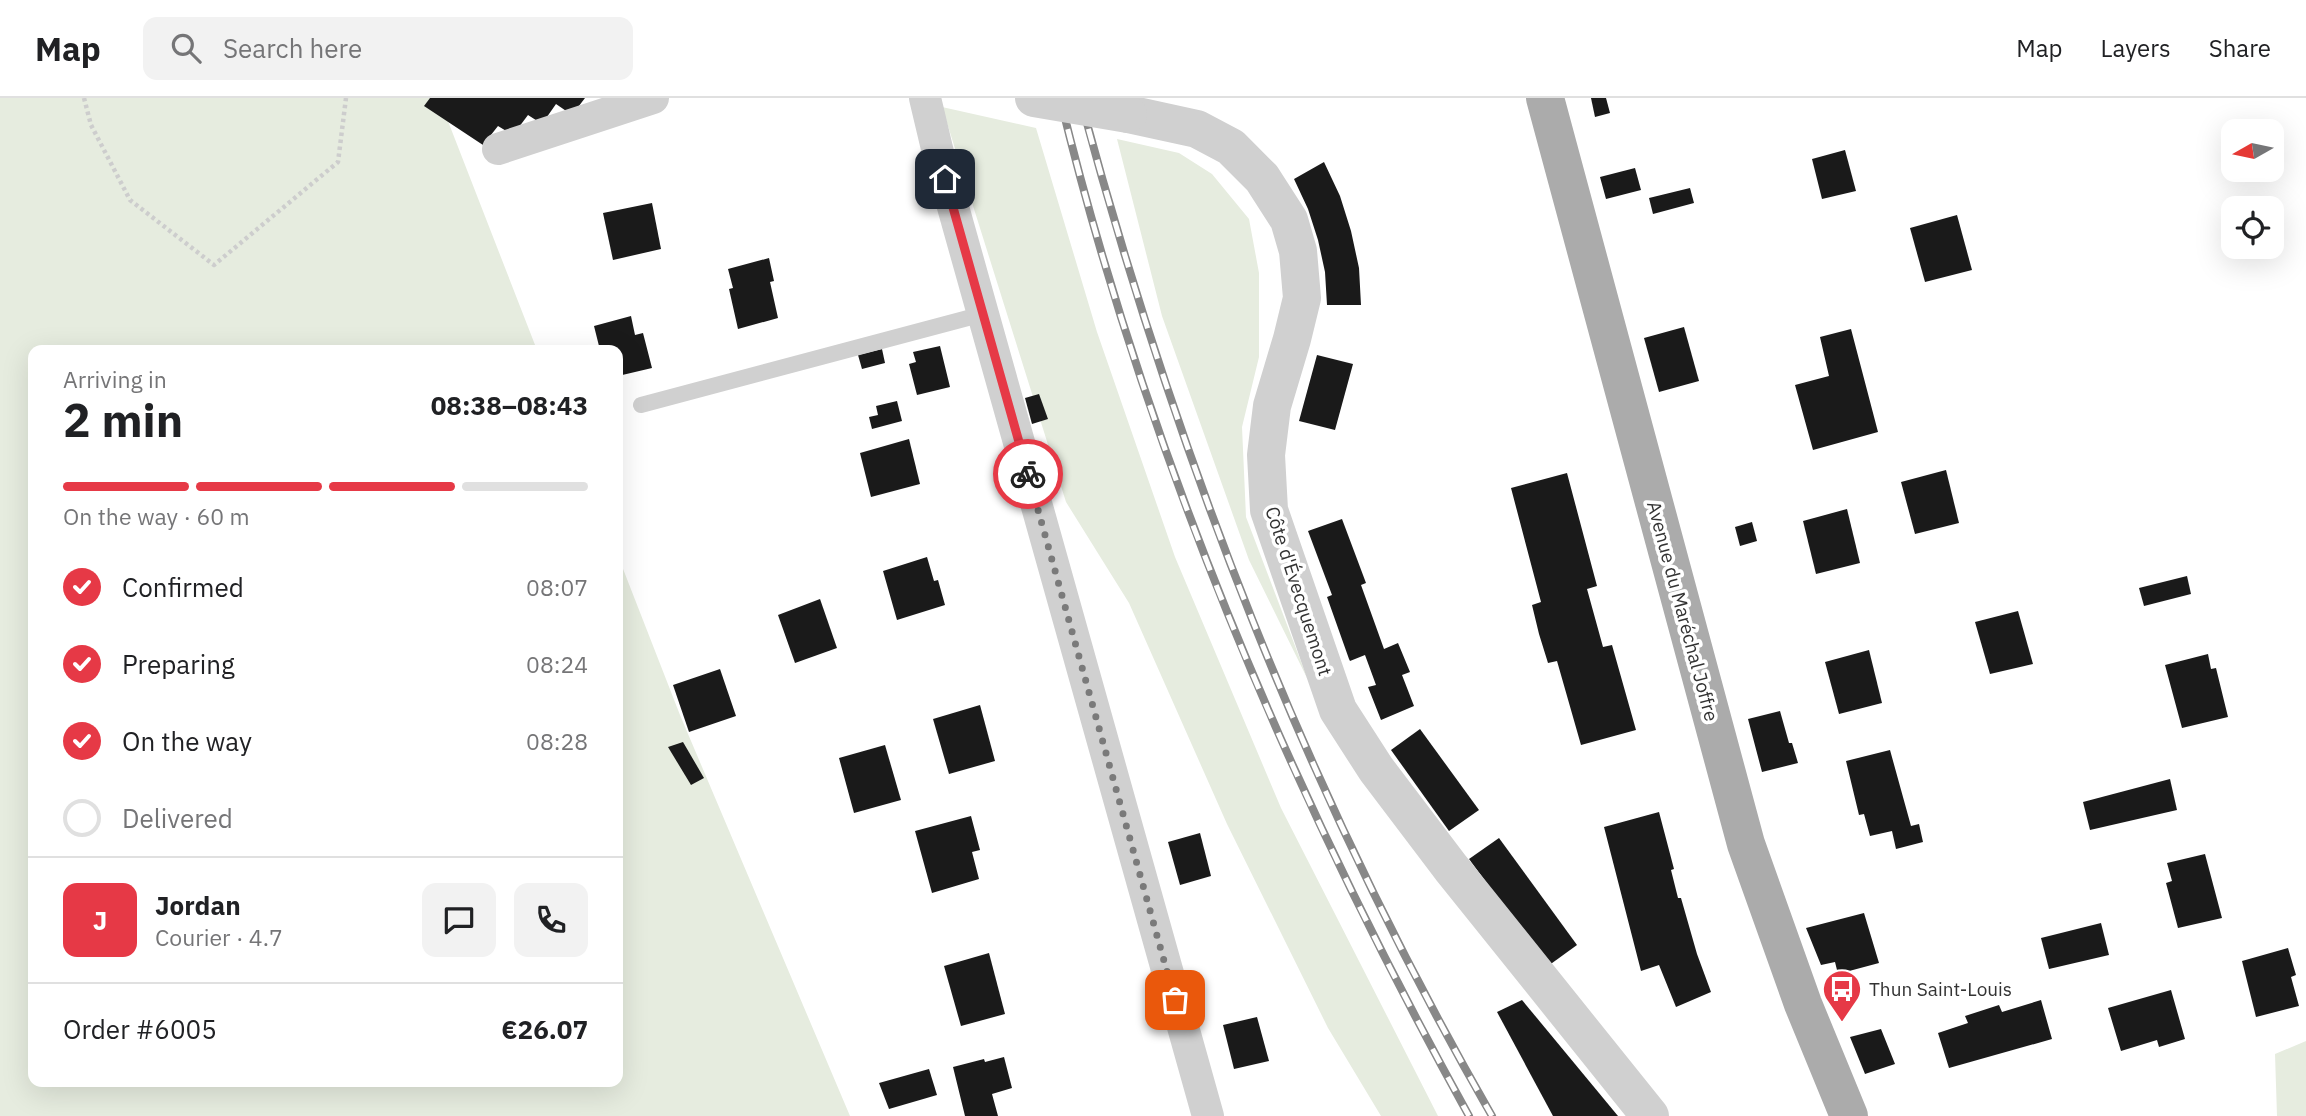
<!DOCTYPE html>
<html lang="en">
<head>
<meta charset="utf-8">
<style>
	:root { --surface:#fff; --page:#f2f2f2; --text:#202124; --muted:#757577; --line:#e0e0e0; --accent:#e63946 }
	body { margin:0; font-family:"IBM Plex Sans",sans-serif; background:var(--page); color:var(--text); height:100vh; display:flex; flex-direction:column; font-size:26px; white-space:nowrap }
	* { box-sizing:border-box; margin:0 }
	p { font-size:23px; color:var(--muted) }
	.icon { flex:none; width:38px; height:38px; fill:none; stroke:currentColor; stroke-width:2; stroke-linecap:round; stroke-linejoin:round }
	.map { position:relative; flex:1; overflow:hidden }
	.drawer { position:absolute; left:28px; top:247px; width:595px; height:742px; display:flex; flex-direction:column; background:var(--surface); border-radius:14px; box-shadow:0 7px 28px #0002 }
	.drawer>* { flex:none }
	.needle { width:46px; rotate:261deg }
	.tools { position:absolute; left:2221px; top:21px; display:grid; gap:14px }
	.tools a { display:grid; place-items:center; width:63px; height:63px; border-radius:14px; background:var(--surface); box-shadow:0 7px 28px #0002; font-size:35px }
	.pin { position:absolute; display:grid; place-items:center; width:60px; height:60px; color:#fff; margin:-30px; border-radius:14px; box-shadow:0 4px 10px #0006 }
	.courier { position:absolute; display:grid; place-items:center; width:70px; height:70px; margin:-35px; border:5px solid #e63946; border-radius:50%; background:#fff; color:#222; box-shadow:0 2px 9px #0007 }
	.head em { font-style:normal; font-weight:700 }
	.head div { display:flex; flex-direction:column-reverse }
	.head { display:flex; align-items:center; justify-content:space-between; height:119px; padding:0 35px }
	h1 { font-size:46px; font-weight:700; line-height:52px }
	.bar { display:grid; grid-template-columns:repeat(4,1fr); gap:10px 7px; align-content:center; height:84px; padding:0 35px }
	.bar i { height:9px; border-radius:5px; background:var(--line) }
	.bar .current { background:var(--accent) }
	.bar p { grid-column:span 4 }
	.line { display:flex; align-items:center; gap:18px; padding:0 35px; border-top:2px solid var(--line) }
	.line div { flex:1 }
	.round { display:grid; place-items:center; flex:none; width:74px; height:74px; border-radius:14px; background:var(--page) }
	ol { padding:0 35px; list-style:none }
	li { display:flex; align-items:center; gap:21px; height:77px }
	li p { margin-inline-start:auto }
	li .icon { padding:7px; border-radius:50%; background:var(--accent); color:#fff; stroke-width:4 }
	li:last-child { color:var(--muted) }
	li i { width:38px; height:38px; border:4px solid var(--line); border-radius:50% }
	header { display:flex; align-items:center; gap:42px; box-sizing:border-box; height:98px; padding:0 35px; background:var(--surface); border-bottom:2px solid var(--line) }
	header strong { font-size:33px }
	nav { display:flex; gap:38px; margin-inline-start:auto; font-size:24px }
	.search { width:490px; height:63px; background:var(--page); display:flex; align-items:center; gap:18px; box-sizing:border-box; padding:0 24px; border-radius:14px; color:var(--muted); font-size:26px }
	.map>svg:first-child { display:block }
</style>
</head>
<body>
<header>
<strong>Map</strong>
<div class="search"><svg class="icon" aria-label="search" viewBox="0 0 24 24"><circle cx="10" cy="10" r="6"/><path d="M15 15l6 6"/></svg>Search here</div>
<nav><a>Map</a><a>Layers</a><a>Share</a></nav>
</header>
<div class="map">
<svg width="2306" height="1018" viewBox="0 0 2306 1018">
	<rect width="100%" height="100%" fill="#fff"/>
	<!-- green -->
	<g fill="#e6ecdf">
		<polygon points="0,0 439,0 537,252 33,252 33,984 618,984 618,458 680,617 850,1018 0,1018"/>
		<polygon points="942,9 1036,30 1097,234 1175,459 1281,710 1438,1018 1381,1018 1328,930 1227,726 1129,505 1066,404"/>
		<polygon points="1117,41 1179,55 1212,76 1249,121 1259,175 1259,259 1242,329 1246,419 1308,582 1249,462 1162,218"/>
		<polygon points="2306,943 2306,1018 2277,1018 2275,956"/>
	</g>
	<!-- building -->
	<g fill="#1a1a1a">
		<polygon points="430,0 585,0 572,17 556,6 542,26 528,17 513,37 498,28 483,47 424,8"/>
		<polygon points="1591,0 1606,0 1610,15 1595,19"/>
		<polygon points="1845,52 1856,93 1822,101 1812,61"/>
		<polygon points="1324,64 1340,98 1351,133 1359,170 1361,207 1327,207 1325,174 1318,142 1308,111 1294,81"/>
		<polygon points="1635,70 1641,92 1606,101 1600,79"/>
		<polygon points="1690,90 1694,105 1653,116 1649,100"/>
		<polygon points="652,105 661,151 613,162 603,115"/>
		<polygon points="1957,117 1972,172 1925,184 1910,130"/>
		<polygon points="769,160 774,183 770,184 778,220 738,231 729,191 733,190 728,171"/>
		<polygon points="631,218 635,237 643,235 652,270 618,278 618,252 600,252 594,228"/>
		<polygon points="1684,229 1699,283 1659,294 1644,240"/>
		<polygon points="1851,231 1878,334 1813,352 1795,287 1829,278 1820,239"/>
		<polygon points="940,248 950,289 917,297 909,266 916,264 913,254"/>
		<polygon points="882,251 885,265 862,271 858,257"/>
		<polygon points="1317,257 1353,266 1335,332 1299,323"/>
		<polygon points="1039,296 1048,321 1032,326 1025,300"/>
		<polygon points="897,303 902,323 872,331 869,319 878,317 876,308"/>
		<polygon points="909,341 920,386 871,399 860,355"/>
		<polygon points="1946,372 1959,425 1915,436 1901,384"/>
		<polygon points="1567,375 1597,488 1587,491 1603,549 1612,547 1636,632 1581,647 1557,563 1548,565 1539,536 1532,507 1541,504 1511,390"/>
		<polygon points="1847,411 1860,465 1816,476 1803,423"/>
		<polygon points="1342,421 1366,485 1361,487 1384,551 1398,545 1410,574 1402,577 1414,608 1381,622 1368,589 1376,587 1365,557 1350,563 1349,561 1327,499 1332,497 1308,433"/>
		<polygon points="1752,424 1757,443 1740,448 1735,429"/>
		<polygon points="927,459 934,483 938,482 945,507 897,522 883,473"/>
		<polygon points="2187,478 2191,496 2144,508 2139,490"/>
		<polygon points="820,501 837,550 795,565 778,517"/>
		<polygon points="2018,513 2033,566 1990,576 1975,524"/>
		<polygon points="1869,552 1882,605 1839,616 1825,564"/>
		<polygon points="2208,556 2211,571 2216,570 2228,619 2182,630 2165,567"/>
		<polygon points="720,571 736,618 689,634 673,587"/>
		<polygon points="980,607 995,663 949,676 933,621"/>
		<polygon points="1780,613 1789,645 1792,645 1798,665 1762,674 1748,621"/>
		<polygon points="1420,631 1479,712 1449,733 1391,652"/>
		<polygon points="683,644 704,680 691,687 668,649"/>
		<polygon points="885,647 901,702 854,715 839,660"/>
		<polygon points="1890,652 1911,728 1919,726 1923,744 1896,751 1892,733 1870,738 1864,716 1859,717 1846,663"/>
		<polygon points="2170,681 2177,712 2090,732 2083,704"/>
		<polygon points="1659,714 1674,771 1671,772 1678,800 1681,800 1697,856 1711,894 1676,909 1659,867 1641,873 1604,729"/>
		<polygon points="971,718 980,752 972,754 979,781 932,795 915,733"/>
		<polygon points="1200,735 1211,778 1180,787 1168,744"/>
		<polygon points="1499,740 1577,847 1548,868 1469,761"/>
		<polygon points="2205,756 2222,820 2178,830 2166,785 2172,783 2167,765"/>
		<polygon points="1864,815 1879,865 1838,876 1835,864 1821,867 1806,830"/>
		<polygon points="2101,825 2109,857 2049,871 2041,840"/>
		<polygon points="2288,850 2296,877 2291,879 2299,908 2256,919 2242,863"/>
		<polygon points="989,855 1005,916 961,928 944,868"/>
		<polygon points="2171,892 2185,941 2159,949 2157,942 2121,953 2108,910"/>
		<polygon points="1522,902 1618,1018 1553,1018 1497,914"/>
		<polygon points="2041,902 2052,941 1949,970 1938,935 1968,925 1965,918 1999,907 2002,914"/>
		<polygon points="1257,919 1269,963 1234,971 1223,927"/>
		<polygon points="1881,931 1895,966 1865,976 1850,939"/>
		<polygon points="1004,959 1012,990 992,996 998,1018 965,1018 953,969 984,961 985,964"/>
		<polygon points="929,971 937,997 889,1011 879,985"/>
	</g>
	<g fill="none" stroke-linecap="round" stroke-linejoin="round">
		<!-- path -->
		<polyline stroke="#cdcdcd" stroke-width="4.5" stroke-dasharray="3.5 3.5" stroke-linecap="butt" points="84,0 91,27 130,102 214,167 338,64 346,0"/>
		<!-- service -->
		<polyline stroke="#d0d0d0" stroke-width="16" points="641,307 983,216"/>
		<!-- minor -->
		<g stroke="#d0d0d0" stroke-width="32">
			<polyline points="925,0 939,59 983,216 1208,1018"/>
			<polyline points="498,51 653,0"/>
		</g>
		<!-- tertiary -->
		<polyline stroke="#d0d0d0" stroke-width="38" points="1128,16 1197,31 1231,49 1262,80 1289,122 1298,153 1302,200 1292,241 1272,308 1266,357 1269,412 1338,612 1376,671 1451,770 1650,1018"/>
		<!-- primary -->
		<polyline stroke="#ababab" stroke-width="38" points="1545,0 1746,746 1803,906 1849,1018"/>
		<!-- rail casing -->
		<g stroke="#888" stroke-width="8">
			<g id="rail">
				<path d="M1060,0c87,358 231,696 409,1018"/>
				<path d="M1080,0c96,358 227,696 412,1018"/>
			</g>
		</g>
		<!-- rail -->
		<use href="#rail" stroke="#fff" stroke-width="5" stroke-dasharray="16" stroke-linecap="butt"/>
		<!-- tertiary-bridge -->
		<polyline stroke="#d0d0d0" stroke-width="38" points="1034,0 1128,16"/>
	</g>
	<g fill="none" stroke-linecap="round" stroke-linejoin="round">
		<!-- done -->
		<polyline stroke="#7a7a7a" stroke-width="7" stroke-dasharray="0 12.6" points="1028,376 1175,902"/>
		<!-- route -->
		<polyline stroke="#e63946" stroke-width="9" points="945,81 1028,376"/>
	</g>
	<!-- icons -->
	<defs>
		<g id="bus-pin" transform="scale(2.0125)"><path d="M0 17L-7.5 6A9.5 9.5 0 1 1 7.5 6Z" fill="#e63946" stroke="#fff"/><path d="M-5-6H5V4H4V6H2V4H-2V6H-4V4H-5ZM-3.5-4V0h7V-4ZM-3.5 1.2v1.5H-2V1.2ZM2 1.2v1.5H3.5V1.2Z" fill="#fff"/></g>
	</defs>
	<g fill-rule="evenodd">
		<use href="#bus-pin" x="1842" y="891"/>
	</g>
	<g text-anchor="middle" stroke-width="7" stroke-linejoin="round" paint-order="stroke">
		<!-- street labels -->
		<g font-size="19" fill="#333" stroke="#fff">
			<text transform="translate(1299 493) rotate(72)" y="7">Côte d'Évecquemont</text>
			<text transform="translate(1683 513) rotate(75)" y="7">Avenue du Maréchal Joffre</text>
		</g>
		<!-- poi labels -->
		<g font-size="19" fill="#333" stroke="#fff" text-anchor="start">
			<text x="1869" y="898">Thun Saint-Louis</text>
		</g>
	</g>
</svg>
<div class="tools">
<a><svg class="needle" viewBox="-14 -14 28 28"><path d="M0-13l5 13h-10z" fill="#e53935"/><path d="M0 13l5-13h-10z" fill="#757577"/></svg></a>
<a><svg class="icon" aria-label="locate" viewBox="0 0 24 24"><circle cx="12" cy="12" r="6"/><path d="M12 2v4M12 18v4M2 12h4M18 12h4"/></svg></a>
</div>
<div class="pin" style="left:1175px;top:902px;background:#ea580c"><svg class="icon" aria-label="bag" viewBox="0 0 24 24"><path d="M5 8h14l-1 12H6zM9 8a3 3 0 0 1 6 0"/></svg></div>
<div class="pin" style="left:945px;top:81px;background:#1f2937"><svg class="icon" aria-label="home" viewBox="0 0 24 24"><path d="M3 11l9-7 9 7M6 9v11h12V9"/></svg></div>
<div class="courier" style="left:1028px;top:376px"><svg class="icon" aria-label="bike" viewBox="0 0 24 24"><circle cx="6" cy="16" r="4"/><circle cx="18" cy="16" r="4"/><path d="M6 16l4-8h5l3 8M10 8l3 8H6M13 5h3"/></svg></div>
<section class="drawer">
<div class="head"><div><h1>2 min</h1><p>Arriving in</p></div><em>08:38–08:43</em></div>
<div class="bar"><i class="current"></i><i class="current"></i><i class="current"></i><i></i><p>On the way · 60 m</p></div>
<ol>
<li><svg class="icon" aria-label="check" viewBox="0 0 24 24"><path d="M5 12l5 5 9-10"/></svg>Confirmed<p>08:07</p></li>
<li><svg class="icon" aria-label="check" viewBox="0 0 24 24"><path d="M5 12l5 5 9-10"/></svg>Preparing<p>08:24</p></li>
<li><svg class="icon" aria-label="check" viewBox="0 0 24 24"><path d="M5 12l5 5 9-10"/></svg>On the way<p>08:28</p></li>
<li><i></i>Delivered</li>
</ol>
<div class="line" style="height:126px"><b class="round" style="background:var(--accent);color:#fff">J</b><div><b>Jordan</b><p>Courier · 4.7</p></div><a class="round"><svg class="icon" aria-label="chat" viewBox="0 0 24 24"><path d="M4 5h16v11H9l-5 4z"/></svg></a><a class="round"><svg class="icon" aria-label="phone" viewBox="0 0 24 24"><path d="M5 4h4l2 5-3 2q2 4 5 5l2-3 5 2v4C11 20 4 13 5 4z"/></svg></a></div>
<div class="line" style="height:91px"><div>Order #6005</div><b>€26.07</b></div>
</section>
</div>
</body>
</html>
